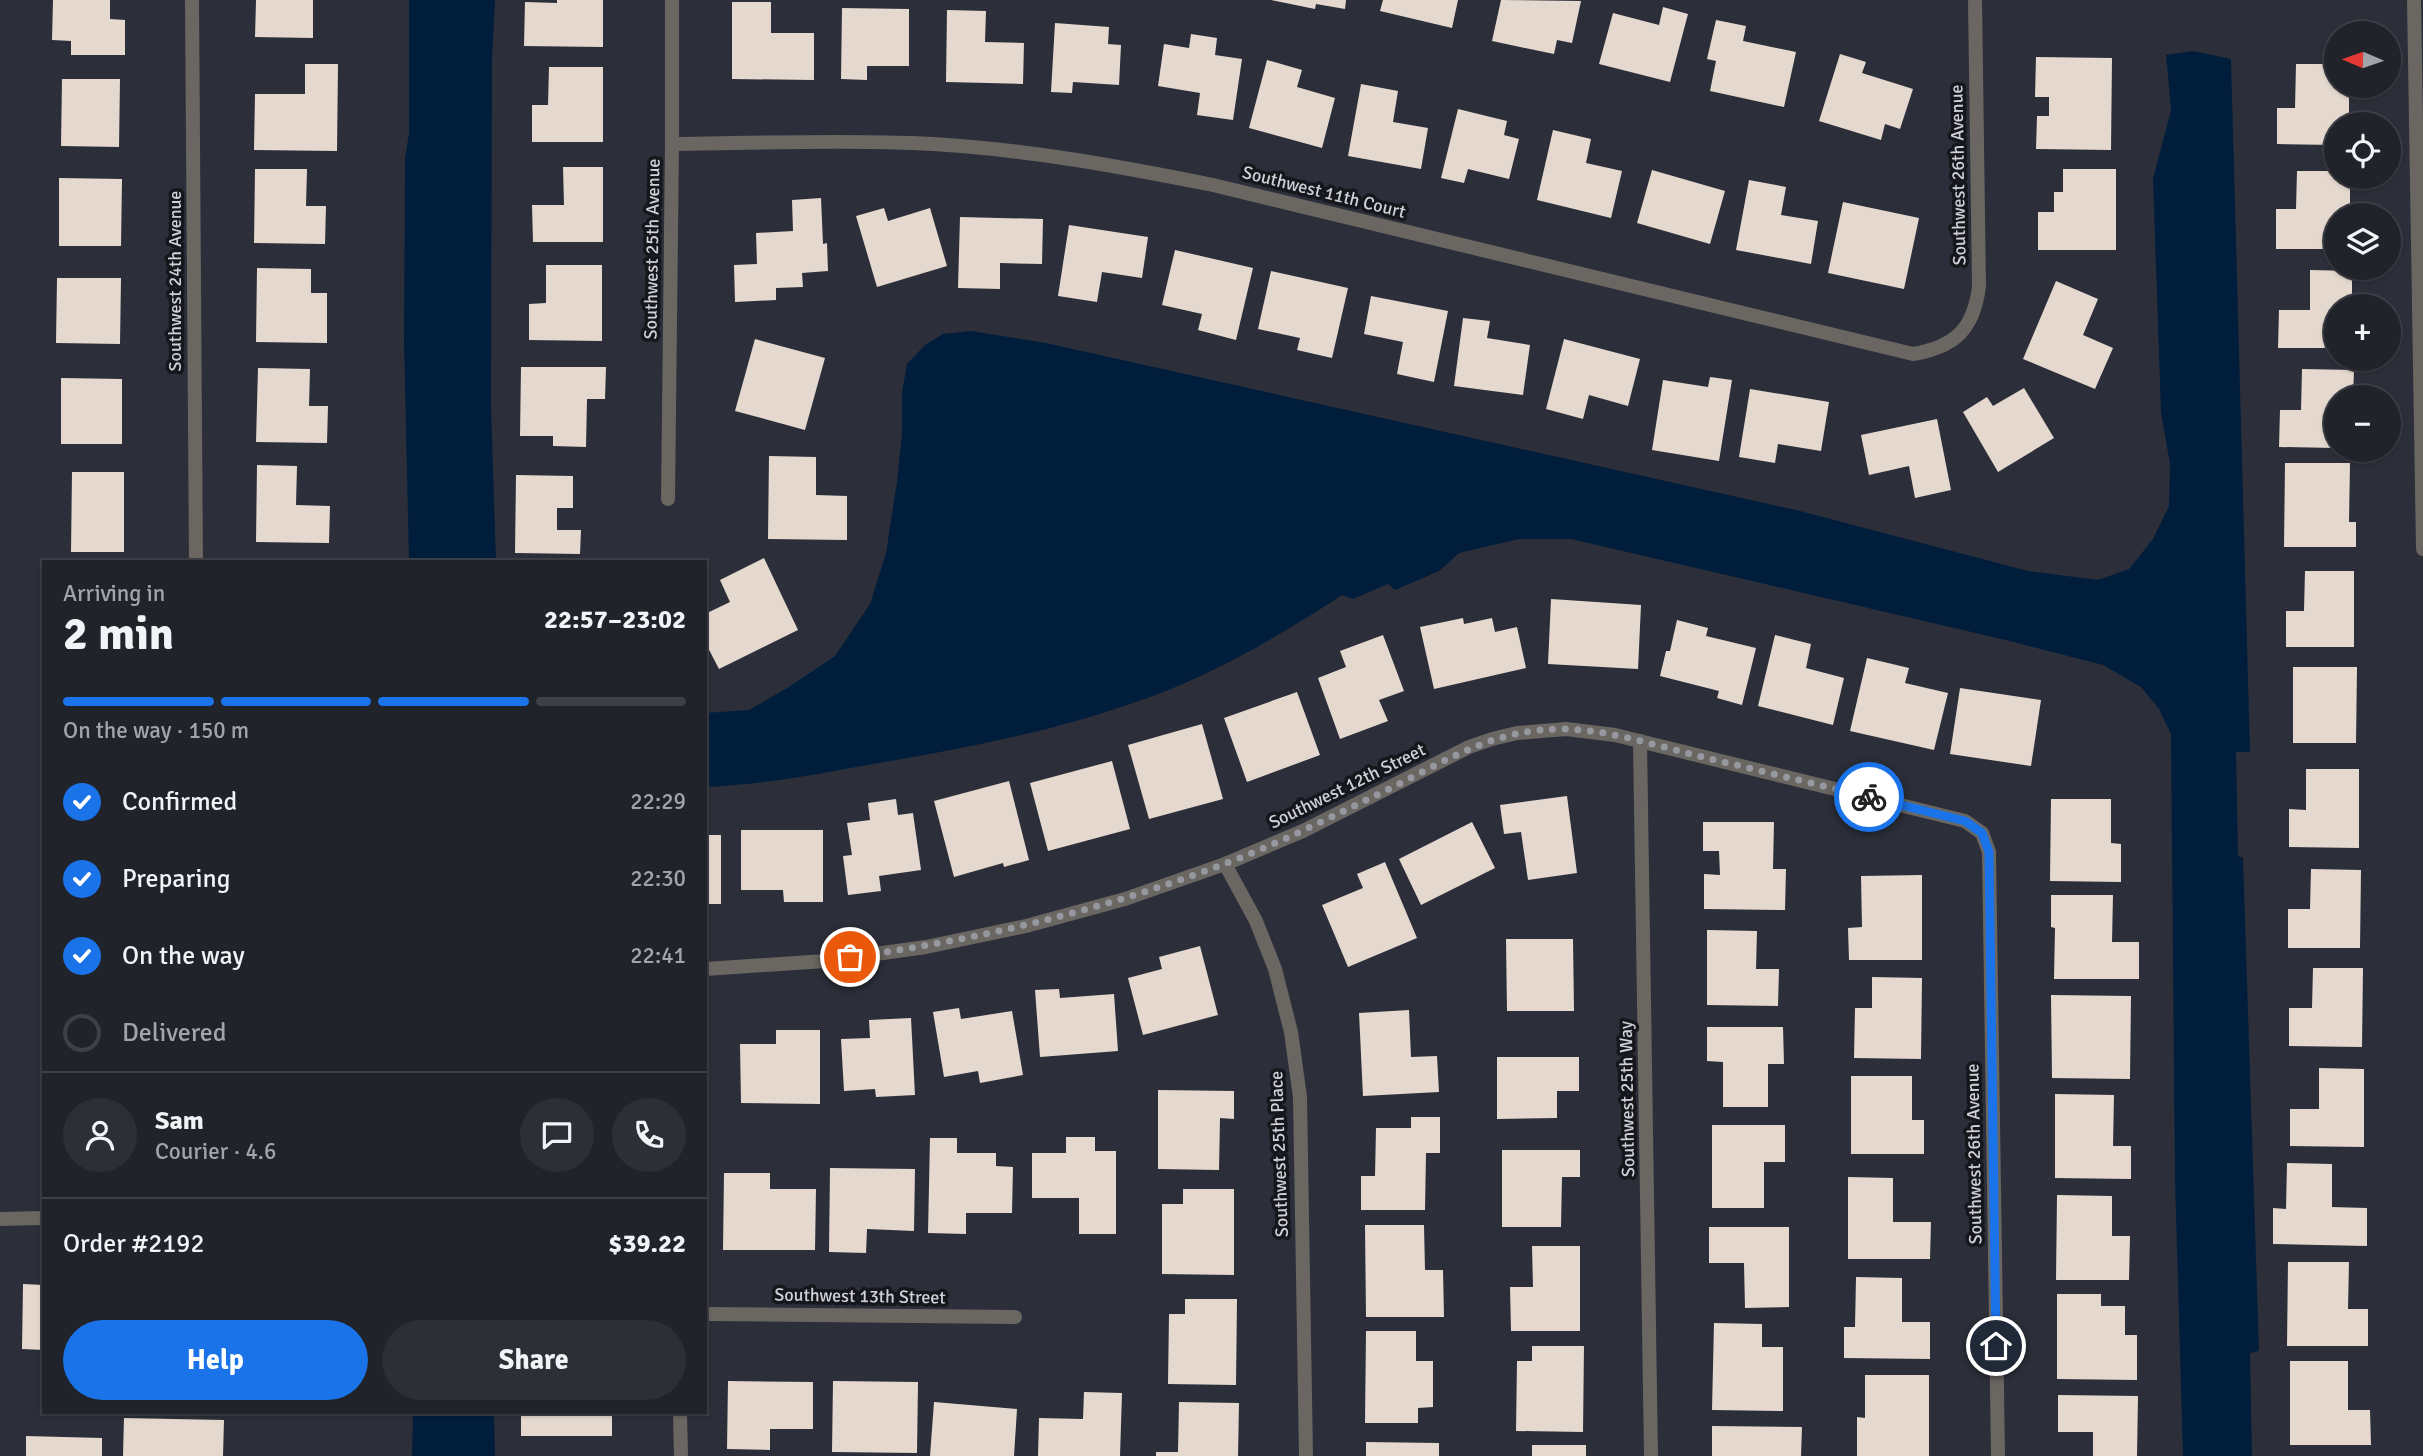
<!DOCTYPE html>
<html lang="en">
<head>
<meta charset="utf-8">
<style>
	:root { --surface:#21232b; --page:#2d2f37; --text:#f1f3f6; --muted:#a2a4a9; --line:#3e4047; --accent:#1a73e8 }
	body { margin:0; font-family:Signika,sans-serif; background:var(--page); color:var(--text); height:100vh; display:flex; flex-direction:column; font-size:26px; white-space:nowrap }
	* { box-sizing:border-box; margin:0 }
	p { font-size:23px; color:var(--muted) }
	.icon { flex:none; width:38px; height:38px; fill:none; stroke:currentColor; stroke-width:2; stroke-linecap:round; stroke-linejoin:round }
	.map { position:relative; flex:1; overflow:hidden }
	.details { position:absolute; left:42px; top:560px; width:665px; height:854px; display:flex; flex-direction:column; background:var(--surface); border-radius:0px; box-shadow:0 2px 5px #0004,0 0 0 2px var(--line) }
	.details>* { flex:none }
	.needle { width:46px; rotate:272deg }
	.buttons { position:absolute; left:2324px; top:21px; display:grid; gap:14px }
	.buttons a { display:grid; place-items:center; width:77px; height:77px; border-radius:50%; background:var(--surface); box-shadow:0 2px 5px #0004,0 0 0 2px var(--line); font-size:35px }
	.pin { position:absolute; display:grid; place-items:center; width:60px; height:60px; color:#fff; margin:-30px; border:4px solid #fff; border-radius:50%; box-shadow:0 2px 7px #0007 }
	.courier { position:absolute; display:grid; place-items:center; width:70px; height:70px; margin:-35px; border:5px solid #1a73e8; border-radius:50%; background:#fff; color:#222; box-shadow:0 2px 9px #0007 }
	.overview em { font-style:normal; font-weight:700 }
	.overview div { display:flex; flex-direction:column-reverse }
	.overview { display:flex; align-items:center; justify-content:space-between; height:119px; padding:0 21px }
	h1 { font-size:46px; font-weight:700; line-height:52px }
	.bar { display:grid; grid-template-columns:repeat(4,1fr); gap:10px 7px; align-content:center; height:84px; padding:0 21px }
	.bar i { height:9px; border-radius:5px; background:var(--line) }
	.bar .on { background:var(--accent) }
	.bar p { grid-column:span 4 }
	.line { display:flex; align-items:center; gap:18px; padding:0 21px; border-top:2px solid var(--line) }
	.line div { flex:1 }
	.round { display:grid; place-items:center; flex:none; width:74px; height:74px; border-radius:37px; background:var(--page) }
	ol { padding:0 21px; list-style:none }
	li { display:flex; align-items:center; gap:21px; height:77px }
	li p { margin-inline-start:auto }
	li .icon { padding:7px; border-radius:50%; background:var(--accent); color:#fff; stroke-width:4 }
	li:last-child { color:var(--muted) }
	li i { width:38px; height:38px; border:4px solid var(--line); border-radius:50% }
	.action { display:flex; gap:14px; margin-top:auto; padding:14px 21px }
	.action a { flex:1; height:80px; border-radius:42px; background:var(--accent); color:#fff; font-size:28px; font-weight:700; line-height:80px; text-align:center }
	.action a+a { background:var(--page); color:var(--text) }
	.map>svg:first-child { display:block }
</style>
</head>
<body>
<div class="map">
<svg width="2423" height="1456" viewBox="0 0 2423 1456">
	<rect width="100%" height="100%" fill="#2c2f39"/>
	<!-- water -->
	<g fill="#001e3c">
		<polygon points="409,0 495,0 492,59 491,406 496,562 409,562 404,341 405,158 409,134"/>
		<path d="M2193,51l38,8 19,693h-14l2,104 5,2 16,493 -9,2 2,103h-69l-8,-276 -4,-446 -12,-25 -18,-22 -38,-22 -93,-24 -439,-102h-52l-60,14 -20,18 -44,19 -7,-6 -35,15 -11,-4c-64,42 -133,82 -206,107 -85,30 -175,47 -263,62 -55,10 -111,21 -168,23v-74l44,-3 38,-22 48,-32 35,-52 16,-51 11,-71 5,-49v-41l5,-28 18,-19 18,-11 28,-3 75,12 754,168 228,60 70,9 31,-11 24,-30 16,-33 1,-42 -9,-52 -8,-233 18,-69 -5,-55z"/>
		<polygon points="413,1412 494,1412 495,1456 412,1456"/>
	</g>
	<!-- building -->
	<g fill="#e5d9cf">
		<polygon points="53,0 110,0 110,19 125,20 125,55 71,55 71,41 52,40"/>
		<polygon points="256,0 313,0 313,38 255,37"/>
		<polygon points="557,0 603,0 603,47 524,46 525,2 557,3"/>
		<polygon points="1271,0 1346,0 1345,9 1316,4 1315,9"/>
		<polygon points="1383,0 1458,0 1452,28 1380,11"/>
		<polygon points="1501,0 1581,1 1572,43 1557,40 1554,54 1492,41"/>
		<polygon points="732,2 771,2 771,33 814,33 814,80 732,79"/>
		<polygon points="1663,7 1688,14 1670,82 1599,64 1613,13 1659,25"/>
		<polygon points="842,8 909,9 909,66 867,66 867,80 841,79"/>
		<polygon points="947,10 986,11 985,42 1024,43 1023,84 946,82"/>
		<polygon points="1716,20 1746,26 1743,41 1796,52 1784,107 1710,91 1716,61 1707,59"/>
		<polygon points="1055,23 1109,27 1108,44 1121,45 1119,85 1073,82 1072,93 1051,92"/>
		<polygon points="1191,34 1217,38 1215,55 1242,59 1233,120 1197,115 1200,93 1158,86 1164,44 1189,48"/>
		<polygon points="1840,54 1866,62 1862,73 1913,89 1900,129 1885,124 1881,140 1819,121"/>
		<polygon points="2036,57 2112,58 2111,150 2036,149 2037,116 2049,116 2049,97 2035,97"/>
		<polygon points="1267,60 1302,70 1297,87 1335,98 1322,148 1249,128"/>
		<polygon points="305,64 338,64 337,151 254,150 255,94 305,94"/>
		<polygon points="2296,64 2336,64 2336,86 2349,86 2349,124 2336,124 2336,145 2277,144 2277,108 2295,108"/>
		<polygon points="549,67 603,67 603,142 532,142 532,105 548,105"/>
		<polygon points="62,79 120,79 119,147 61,146"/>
		<polygon points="1361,84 1398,91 1393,122 1428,128 1421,169 1348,156"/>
		<polygon points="1458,109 1507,121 1504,135 1519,139 1509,179 1468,169 1464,183 1441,178"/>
		<polygon points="1553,130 1591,139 1586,163 1622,171 1611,218 1537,200"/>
		<polygon points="563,167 603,167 603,242 533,242 532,205 564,205"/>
		<polygon points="255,169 307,169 306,206 326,206 325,244 254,243"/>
		<polygon points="2063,169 2116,169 2116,250 2038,250 2038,212 2054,212 2054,192 2063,192"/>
		<polygon points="1652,170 1725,191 1710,244 1637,223"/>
		<polygon points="2297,171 2336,171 2336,177 2350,177 2350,215 2336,215 2336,249 2276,249 2276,209 2296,209"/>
		<polygon points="59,178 122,179 121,246 59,246"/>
		<polygon points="1749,180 1786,187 1781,215 1818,221 1811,264 1736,250"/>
		<polygon points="821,198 823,244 827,243 828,271 802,273 803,287 776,288 776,300 735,302 734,265 757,264 756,233 793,231 792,200"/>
		<polygon points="1843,202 1919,218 1904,289 1828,273"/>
		<polygon points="884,208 888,221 930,208 947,266 877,287 856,216"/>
		<polygon points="960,217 1043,219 1042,264 1000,263 1000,289 958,288"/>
		<polygon points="1069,225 1148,237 1142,278 1102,272 1097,302 1058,296"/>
		<polygon points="1175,250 1253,268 1236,340 1198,330 1202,314 1162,305"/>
		<polygon points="546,265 602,265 602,341 529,340 529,304 546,303"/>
		<polygon points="257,268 311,269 311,293 327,293 327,343 256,342"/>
		<polygon points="2310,270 2352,271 2352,306 2336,306 2336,348 2278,348 2279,310 2310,310"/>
		<polygon points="1271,271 1348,288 1332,358 1297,350 1300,338 1258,329"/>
		<polygon points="57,278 121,278 120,344 56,343"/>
		<polygon points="2056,281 2098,299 2083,335 2113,348 2095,389 2023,359"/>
		<polygon points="1371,296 1448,311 1434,382 1397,374 1403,342 1364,334"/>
		<polygon points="1463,318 1490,321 1487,338 1530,345 1523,395 1454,386"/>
		<polygon points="755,339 825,358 805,430 735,411"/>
		<polygon points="1564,339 1640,359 1628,406 1589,395 1583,419 1546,409"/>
		<polygon points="521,367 606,367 605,399 587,399 586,447 553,446 553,436 520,436"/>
		<polygon points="258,368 310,369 309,406 328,406 327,443 256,442"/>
		<polygon points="2302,369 2354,370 2353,397 2336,397 2336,448 2279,447 2280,410 2301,410"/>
		<polygon points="1710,377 1732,380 1719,461 1652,450 1663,380 1708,387"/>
		<polygon points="61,378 122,379 122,444 61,444"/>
		<polygon points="2024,388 2054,438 1998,472 1963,412 1987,397 1993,406"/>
		<polygon points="1750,389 1829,402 1821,451 1778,444 1775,463 1739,457"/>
		<polygon points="1937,419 1951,490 1915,498 1909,466 1869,475 1861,435"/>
		<polygon points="769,456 816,457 816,495 847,496 847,540 768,539"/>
		<polygon points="2285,463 2350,463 2349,522 2356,522 2356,547 2284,547"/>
		<polygon points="257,465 297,466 296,505 330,506 329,543 256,542"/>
		<polygon points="72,472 124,472 124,552 71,552"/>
		<polygon points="516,475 573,476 573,508 557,508 557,530 581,530 580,554 515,553"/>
		<polygon points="764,558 798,630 719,669 705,642 705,614 730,602 720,580"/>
		<polygon points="2305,571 2354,571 2354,647 2286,647 2286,611 2304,611"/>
		<polygon points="1551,599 1641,605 1638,669 1548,664"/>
		<polygon points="1463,618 1464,624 1492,618 1495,632 1517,627 1526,668 1434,689 1420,627"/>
		<polygon points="1677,620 1708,628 1706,636 1756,648 1742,705 1717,698 1719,691 1660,676 1666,651 1670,651"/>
		<polygon points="1383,635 1404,691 1379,700 1388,721 1340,739 1318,678 1346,667 1340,651"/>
		<polygon points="1775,635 1811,644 1806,668 1844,678 1833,725 1758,706"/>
		<polygon points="1867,658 1909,668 1905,683 1948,693 1934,750 1850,731"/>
		<polygon points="2293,667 2357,667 2356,743 2293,743"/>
		<polygon points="1960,688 2041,700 2031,766 1950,754"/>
		<polygon points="1297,692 1320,755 1247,782 1224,718"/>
		<polygon points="1202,724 1223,799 1149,819 1128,745"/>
		<polygon points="1112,761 1130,829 1048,851 1030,783"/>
		<polygon points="2306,769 2359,769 2359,848 2289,847 2289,809 2306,810"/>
		<polygon points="1009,781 1029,860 1004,867 1003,863 954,877 934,801"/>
		<polygon points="1567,796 1577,873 1528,880 1521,832 1504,834 1500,805"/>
		<polygon points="896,799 898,815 913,813 921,870 879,876 881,891 848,895 843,856 852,855 847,823 870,820 868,803"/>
		<polygon points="2051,799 2111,799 2111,843 2121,844 2121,882 2050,881"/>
		<polygon points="1472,822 1495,868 1421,905 1399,859"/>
		<polygon points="1703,822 1774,822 1773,869 1786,869 1785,910 1704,909 1704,874 1720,875 1719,851 1703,851"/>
		<polygon points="741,830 823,830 823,902 784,902 783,890 741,890"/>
		<rect x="705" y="835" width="16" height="69"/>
		<polygon points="1385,862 1417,938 1348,967 1322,905 1363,888 1357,874"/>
		<polygon points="2311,869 2361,870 2360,948 2288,948 2288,909 2310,909"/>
		<polygon points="1922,875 1922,960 1849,960 1848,928 1862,927 1861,876"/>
		<polygon points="2051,895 2113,895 2112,942 2139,942 2139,979 2054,979 2055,928 2051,927"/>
		<polygon points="1707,930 1757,931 1756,969 1779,969 1778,1006 1707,1005"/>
		<polygon points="1506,939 1573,939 1574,1011 1507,1011"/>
		<polygon points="1200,946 1218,1015 1143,1035 1128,978 1162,969 1159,957"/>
		<polygon points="2313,968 2363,968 2362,1047 2289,1046 2289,1008 2312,1008"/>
		<polygon points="1872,977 1922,978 1921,1059 1854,1058 1855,1008 1872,1008"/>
		<polygon points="1059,989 1060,998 1114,994 1118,1051 1040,1057 1035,990"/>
		<polygon points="2051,995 2131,996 2130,1079 2052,1078"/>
		<polygon points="959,1008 961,1019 1012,1011 1023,1075 980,1083 978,1071 944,1077 933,1012"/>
		<polygon points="1409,1010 1411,1057 1437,1056 1439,1092 1363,1096 1359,1013"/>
		<polygon points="911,1018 915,1095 876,1097 875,1089 844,1091 841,1039 870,1038 869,1020"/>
		<polygon points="1707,1027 1783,1027 1784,1064 1768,1064 1768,1107 1723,1107 1723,1062 1707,1061"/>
		<polygon points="776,1030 820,1030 820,1104 741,1103 740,1044 776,1044"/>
		<polygon points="1497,1057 1579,1057 1579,1091 1557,1091 1557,1118 1497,1119"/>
		<polygon points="2319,1068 2364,1069 2364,1147 2290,1146 2290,1109 2319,1109"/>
		<polygon points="1851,1076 1912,1076 1912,1120 1924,1120 1924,1154 1851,1154"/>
		<polygon points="1158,1090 1234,1091 1234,1119 1220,1118 1219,1170 1158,1169"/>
		<polygon points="2055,1094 2114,1095 2113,1146 2131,1146 2131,1179 2055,1178"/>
		<polygon points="1411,1117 1440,1117 1440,1153 1426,1153 1425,1210 1361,1210 1361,1176 1375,1176 1376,1128 1411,1128"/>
		<polygon points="1712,1125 1785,1125 1785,1162 1764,1162 1764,1208 1712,1208"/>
		<polygon points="1066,1137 1095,1137 1095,1151 1116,1151 1116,1234 1079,1234 1079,1198 1032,1198 1032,1153 1066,1153"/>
		<polygon points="930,1138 957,1138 957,1153 996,1153 996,1166 1013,1167 1012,1213 966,1213 966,1234 928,1233"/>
		<polygon points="1502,1150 1580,1150 1580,1177 1562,1177 1561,1227 1502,1227"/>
		<polygon points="2287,1163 2332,1164 2332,1207 2367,1208 2367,1246 2273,1244 2273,1208 2286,1209"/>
		<polygon points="830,1168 915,1169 914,1231 867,1229 866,1253 829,1252"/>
		<polygon points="724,1173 770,1173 770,1189 816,1189 815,1250 723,1250"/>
		<polygon points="1848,1177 1893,1178 1893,1222 1931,1222 1930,1259 1848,1259"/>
		<polygon points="1183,1189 1234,1189 1234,1275 1162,1274 1162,1204 1183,1204"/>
		<polygon points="2057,1195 2112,1196 2112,1236 2130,1236 2129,1280 2056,1280"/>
		<polygon points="1365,1225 1424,1225 1425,1270 1443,1270 1444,1317 1366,1317"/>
		<polygon points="1709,1227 1789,1227 1789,1307 1745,1308 1744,1263 1709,1263"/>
		<polygon points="1532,1246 1580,1246 1580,1331 1511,1331 1510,1287 1533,1287"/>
		<polygon points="2288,1262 2349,1262 2348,1309 2368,1309 2368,1346 2287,1346"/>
		<polygon points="1856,1277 1902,1278 1902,1322 1930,1322 1930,1359 1844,1358 1844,1327 1855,1327"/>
		<polygon points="23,1284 44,1285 44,1350 22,1349"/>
		<polygon points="2057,1294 2101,1294 2101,1306 2125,1306 2125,1335 2137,1335 2137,1380 2057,1379"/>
		<polygon points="1185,1299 1237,1299 1236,1385 1168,1384 1169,1314 1185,1314"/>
		<polygon points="1714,1323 1762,1324 1762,1347 1783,1347 1783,1411 1712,1410"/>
		<polygon points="1366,1331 1416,1331 1416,1361 1433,1361 1433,1407 1418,1408 1418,1423 1365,1423"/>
		<polygon points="1532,1346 1584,1346 1583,1432 1516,1431 1517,1361 1532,1361"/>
		<polygon points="2290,1361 2348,1361 2348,1410 2370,1410 2371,1445 2290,1445"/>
		<polygon points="1865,1375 1929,1375 1929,1456 1857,1456 1857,1417 1865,1418"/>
		<polygon points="728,1381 813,1382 813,1429 770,1429 770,1450 727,1449"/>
		<polygon points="833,1381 918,1382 917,1453 832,1452"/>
		<polygon points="1084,1392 1122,1393 1120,1456 1038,1456 1039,1418 1083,1419"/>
		<polygon points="2058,1395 2138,1396 2137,1456 2093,1456 2093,1432 2058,1432"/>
		<polygon points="934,1402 1017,1409 1014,1456 930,1456"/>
		<polygon points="1179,1402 1239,1403 1238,1456 1156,1456 1156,1452 1178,1452"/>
		<rect x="521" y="1412" width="91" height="24"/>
		<polygon points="124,1418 224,1420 223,1456 123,1456"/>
		<polygon points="1712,1426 1802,1427 1801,1456 1712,1456"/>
		<polygon points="26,1436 102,1438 102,1456 26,1456"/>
		<polygon points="1366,1442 1439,1443 1439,1456 1366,1456"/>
		<rect x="1532" y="1445" width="54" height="11"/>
	</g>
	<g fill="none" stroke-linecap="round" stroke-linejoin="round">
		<!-- street -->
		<g stroke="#6a6662" stroke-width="14">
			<polyline points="192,0 196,562"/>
			<polyline points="2414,0 2423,549"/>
			<path d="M672,144c80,-1 161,-4 240,-1 102,4 201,22 301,42l700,169c42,-7 61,-25 66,-68l-4,-286"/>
			<polyline points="668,499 672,144 672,0"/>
			<polyline points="1640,741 1651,1456"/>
			<polyline points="1225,864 1256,921 1275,969 1291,1032 1300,1097 1306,1456"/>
			<polyline points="705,969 825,961 926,947 1026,926 1125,899 1225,864 1303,831 1469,747 1492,739 1517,733 1566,729 1615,735 1965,821 1982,833 1989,852 1998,1456"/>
			<polyline points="0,1219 44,1218"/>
			<polyline points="705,1314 1015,1317"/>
			<polyline points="680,1412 681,1456"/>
		</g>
	</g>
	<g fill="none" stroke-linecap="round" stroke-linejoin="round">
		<!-- done -->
		<path stroke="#9698a0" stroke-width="7" stroke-dasharray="0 12.6" d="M850,957c129,-17 253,-47 374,-93 59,-22 115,-51 171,-78 58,-29 102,-58 171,-57 40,1 81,14 121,24 60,15 121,29 182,44"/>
		<!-- route -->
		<polyline stroke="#1a73e8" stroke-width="9" points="1869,797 1965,821 1982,833 1989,852 1996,1346"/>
	</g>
	<g text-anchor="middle" stroke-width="7" stroke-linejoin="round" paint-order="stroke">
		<!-- street labels -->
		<g font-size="18" fill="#cfd1d7" stroke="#16171c">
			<text transform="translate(1958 175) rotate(-91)" y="6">Southwest 26th Avenue</text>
			<text transform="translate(1324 192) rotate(14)" y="6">Southwest 11th Court</text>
			<text transform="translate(652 249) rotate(-89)" y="6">Southwest 25th Avenue</text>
			<text transform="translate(175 281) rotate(-90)" y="6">Southwest 24th Avenue</text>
			<text transform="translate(1347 786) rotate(-26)" y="6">Southwest 12th Street</text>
			<text transform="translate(1627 1099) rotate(-91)" y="6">Southwest 25th Way</text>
			<text transform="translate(1279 1154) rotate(-92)" y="6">Southwest 25th Place</text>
			<text transform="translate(1974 1154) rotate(-91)" y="6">Southwest 26th Avenue</text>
			<text transform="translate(860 1296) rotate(1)" y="6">Southwest 13th Street</text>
		</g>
	</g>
</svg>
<div class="buttons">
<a><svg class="needle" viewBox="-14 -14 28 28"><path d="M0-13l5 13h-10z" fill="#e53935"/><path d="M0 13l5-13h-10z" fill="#a2a4a9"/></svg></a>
<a><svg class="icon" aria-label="locate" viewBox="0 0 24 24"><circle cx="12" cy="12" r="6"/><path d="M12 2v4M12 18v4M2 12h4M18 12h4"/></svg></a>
<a><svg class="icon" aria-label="layers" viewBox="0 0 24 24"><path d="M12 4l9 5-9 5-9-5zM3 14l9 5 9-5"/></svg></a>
<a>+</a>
<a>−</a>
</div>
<div class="pin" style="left:850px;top:957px;background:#ea580c"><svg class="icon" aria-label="bag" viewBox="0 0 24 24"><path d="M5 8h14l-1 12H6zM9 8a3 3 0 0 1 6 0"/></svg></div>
<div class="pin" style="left:1996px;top:1346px;background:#1f2937"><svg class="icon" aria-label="home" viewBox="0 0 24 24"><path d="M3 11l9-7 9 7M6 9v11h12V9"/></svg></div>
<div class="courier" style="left:1869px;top:797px"><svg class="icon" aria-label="bike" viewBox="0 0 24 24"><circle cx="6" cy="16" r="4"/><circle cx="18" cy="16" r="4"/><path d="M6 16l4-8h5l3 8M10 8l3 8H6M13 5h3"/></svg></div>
<section class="details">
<div class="overview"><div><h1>2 min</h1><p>Arriving in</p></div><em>22:57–23:02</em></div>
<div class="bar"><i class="on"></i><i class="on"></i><i class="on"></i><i></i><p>On the way · 150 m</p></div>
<ol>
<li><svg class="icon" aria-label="check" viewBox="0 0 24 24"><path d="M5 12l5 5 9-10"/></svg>Confirmed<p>22:29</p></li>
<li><svg class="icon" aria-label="check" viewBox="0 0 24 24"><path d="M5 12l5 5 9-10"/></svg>Preparing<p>22:30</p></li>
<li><svg class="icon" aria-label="check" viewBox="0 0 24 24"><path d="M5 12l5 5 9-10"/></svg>On the way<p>22:41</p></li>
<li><i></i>Delivered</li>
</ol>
<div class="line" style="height:126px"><a class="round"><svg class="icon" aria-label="person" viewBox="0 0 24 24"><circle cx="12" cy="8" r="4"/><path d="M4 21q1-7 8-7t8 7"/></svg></a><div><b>Sam</b><p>Courier · 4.6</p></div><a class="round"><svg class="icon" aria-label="chat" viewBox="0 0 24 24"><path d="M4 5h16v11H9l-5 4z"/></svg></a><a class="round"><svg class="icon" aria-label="phone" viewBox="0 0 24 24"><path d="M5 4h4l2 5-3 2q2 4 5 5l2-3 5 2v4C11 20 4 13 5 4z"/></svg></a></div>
<div class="line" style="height:91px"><div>Order #2192</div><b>$39.22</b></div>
<div class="action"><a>Help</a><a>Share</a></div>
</section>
</div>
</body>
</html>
